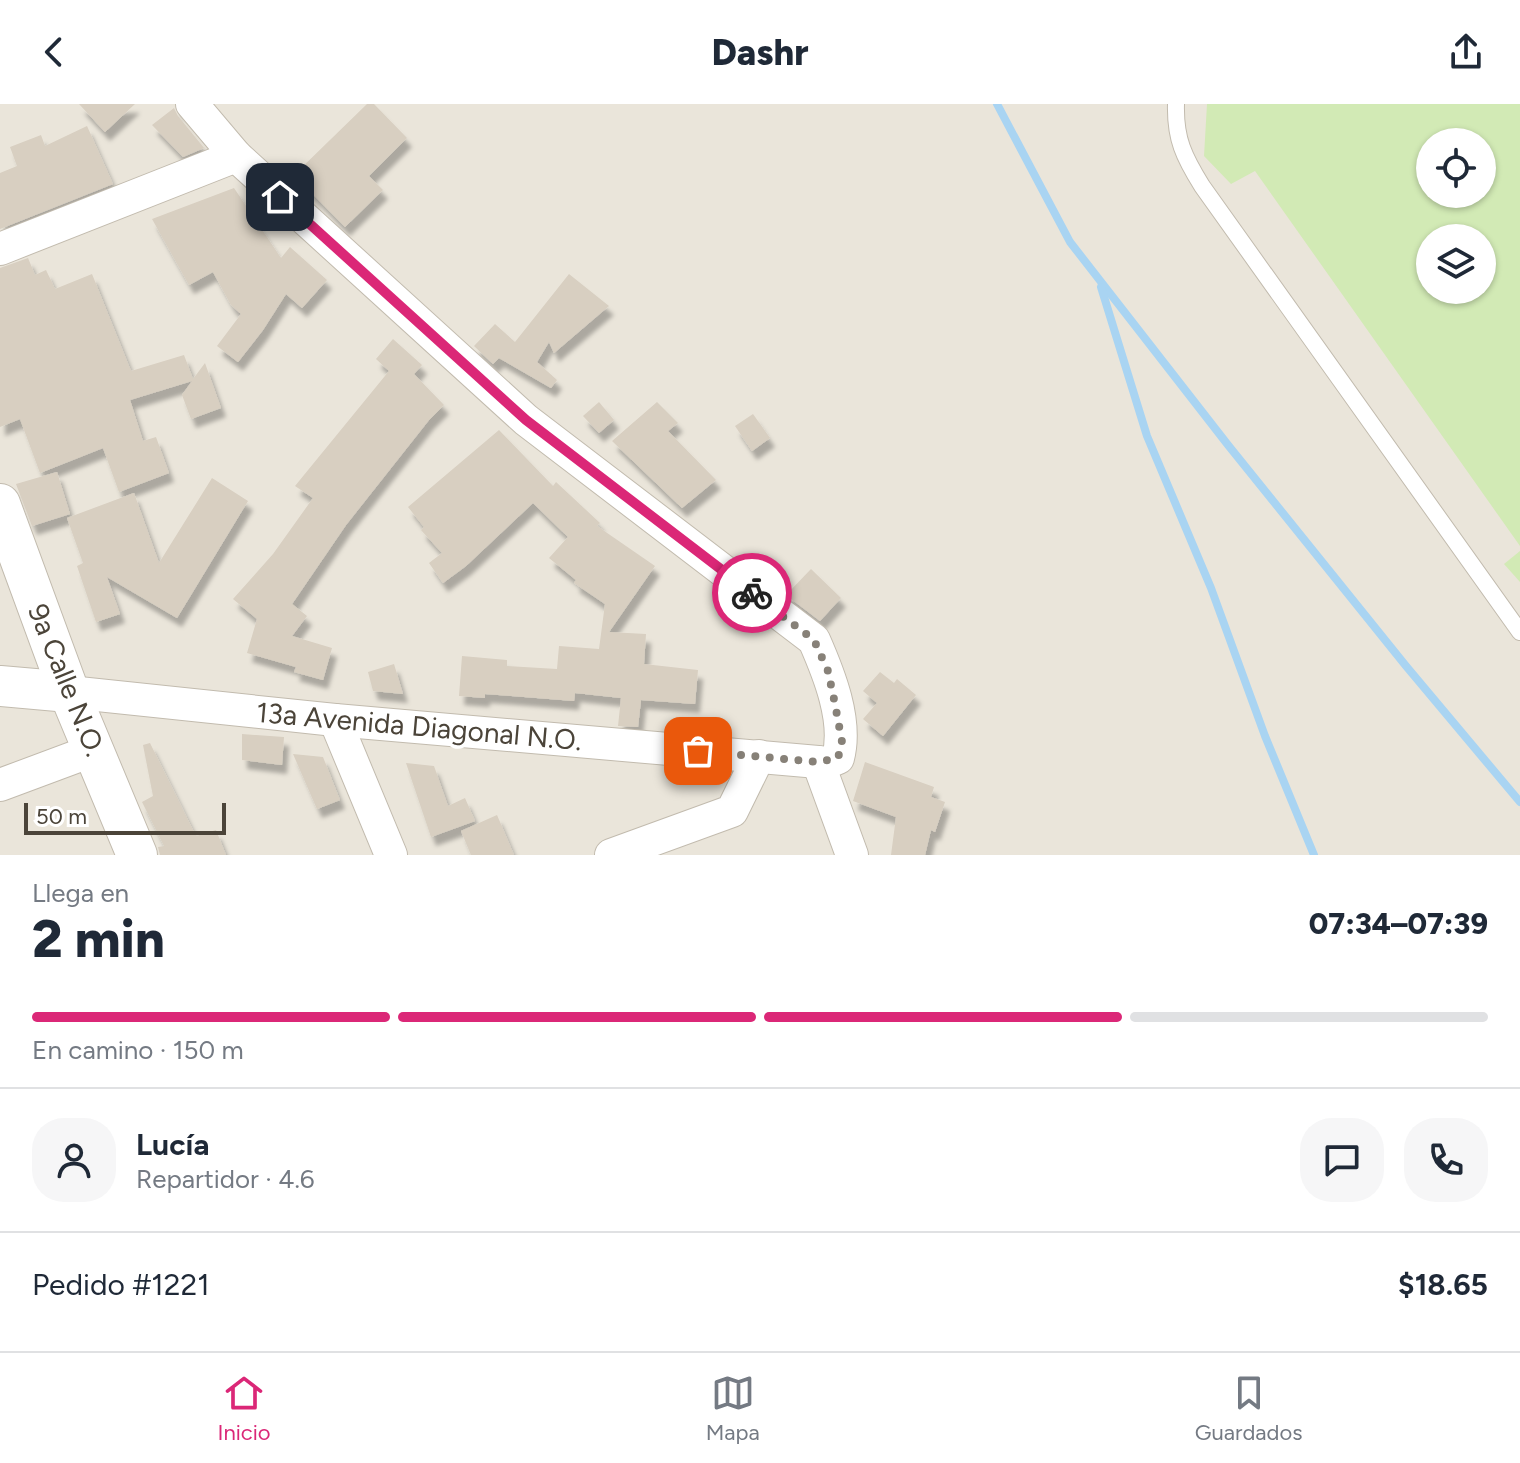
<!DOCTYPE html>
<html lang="es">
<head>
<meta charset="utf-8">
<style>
	:root { --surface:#fff; --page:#f6f6f7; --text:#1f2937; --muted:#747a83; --line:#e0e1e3; --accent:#db2777 }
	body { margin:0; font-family:Figtree,sans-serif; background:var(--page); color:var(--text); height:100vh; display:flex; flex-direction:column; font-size:30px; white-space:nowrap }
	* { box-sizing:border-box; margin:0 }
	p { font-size:26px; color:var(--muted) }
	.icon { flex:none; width:44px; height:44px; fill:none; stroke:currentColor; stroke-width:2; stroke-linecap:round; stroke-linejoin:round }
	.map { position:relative; height:751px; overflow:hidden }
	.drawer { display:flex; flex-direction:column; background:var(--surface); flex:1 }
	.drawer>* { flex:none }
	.fabs { position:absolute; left:1416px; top:24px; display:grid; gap:16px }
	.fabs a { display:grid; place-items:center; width:80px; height:80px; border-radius:50%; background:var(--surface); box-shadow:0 2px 6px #0004; font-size:40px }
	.scale { position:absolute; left:24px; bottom:20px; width:202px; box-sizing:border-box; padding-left:8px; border:4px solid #4b4439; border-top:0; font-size:22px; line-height:28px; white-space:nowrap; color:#4b4439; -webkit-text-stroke:6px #fff; paint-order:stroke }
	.pin { position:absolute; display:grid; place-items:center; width:68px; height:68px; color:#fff; margin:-34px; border-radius:16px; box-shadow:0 4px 12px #0006 }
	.courier { position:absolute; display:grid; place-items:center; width:80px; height:80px; margin:-40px; border:6px solid #db2777; border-radius:50%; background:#fff; color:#222; box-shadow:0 2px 10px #0007 }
	.headline em { font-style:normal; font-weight:800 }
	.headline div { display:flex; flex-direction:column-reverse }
	.headline { display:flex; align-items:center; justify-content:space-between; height:136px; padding:0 32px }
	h1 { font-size:52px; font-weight:800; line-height:60px }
	.bar { display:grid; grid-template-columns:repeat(4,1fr); gap:12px 8px; align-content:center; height:96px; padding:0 32px }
	.bar i { height:10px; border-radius:6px; background:var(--line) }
	.bar .active { background:var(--accent) }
	.bar p { grid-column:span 4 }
	.line { display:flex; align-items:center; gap:20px; padding:0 32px; border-top:2px solid var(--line) }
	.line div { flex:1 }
	.round { display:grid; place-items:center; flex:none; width:84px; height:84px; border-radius:32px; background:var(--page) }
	header { display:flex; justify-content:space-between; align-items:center; height:104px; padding:0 32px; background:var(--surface); font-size:36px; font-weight:800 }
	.tab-bar { display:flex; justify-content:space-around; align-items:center; height:112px; border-top:2px solid var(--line); background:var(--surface); font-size:22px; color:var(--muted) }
	.tab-bar a { display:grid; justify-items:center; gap:4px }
	.tab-bar .active { color:var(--accent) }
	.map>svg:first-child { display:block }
</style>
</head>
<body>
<header><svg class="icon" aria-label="back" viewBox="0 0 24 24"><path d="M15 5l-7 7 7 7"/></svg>Dashr<svg class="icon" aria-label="share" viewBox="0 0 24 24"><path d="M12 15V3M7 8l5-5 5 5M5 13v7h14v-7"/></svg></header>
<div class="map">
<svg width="1520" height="751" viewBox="0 0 1520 751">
	<defs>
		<filter id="shadow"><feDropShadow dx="5" dy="9" stdDeviation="2" flood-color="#0004"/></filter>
	</defs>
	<rect width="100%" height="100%" fill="#f6f3ec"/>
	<!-- residential -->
	<path fill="#eae5da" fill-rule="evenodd" d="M0,0h1520v751h-1520zM1430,38h52v52h-52zM1430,134h52v52h-52z"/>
	<!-- green -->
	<g fill="#d2eab5" fill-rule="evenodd">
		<path d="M1207,0h313v442l-265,-375 -24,13 -27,-28zM1430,38h52v52h-52zM1430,134h52v52h-52z"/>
		<polygon points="1520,447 1520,478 1504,460"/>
	</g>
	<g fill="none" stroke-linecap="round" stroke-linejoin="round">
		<!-- stream -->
		<g stroke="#a9d4f2" stroke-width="8">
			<polyline points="997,0 1070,138 1228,341 1406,562 1520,698"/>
			<polyline points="1101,183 1147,332 1211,484 1265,632 1314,751"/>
		</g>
	</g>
	<!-- building -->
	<g fill="#d8cfc1" filter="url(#shadow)">
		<polygon points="79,0 135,0 105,28"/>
		<polygon points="367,0 374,0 407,34 369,72 383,86 345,123 294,71"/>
		<polygon points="174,4 178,12 204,44 183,53 152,21"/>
		<polygon points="87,22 113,80 0,125 0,69 17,62 10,43 41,31 45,42"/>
		<polygon points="234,84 281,154 290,143 327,176 302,204 286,190 263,226 238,258 217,242 241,210 231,201 213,168 189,181 152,115"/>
		<polygon points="28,154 35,171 46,166 55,185 92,170 131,267 184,251 193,275 205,259 221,304 191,315 182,291 192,277 130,296 143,337 156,333 169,369 119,388 103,344 40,369 20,315 0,323 0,164"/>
		<polygon points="569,170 609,202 554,249 549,238 537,258 557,276 551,284 499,254 493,260 474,242 495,220 515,238"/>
		<polygon points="393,235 422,261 414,270 444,301 429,316 346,421 292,500 307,512 292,532 332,544 323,576 294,568 296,563 247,549 257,515 233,495 273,450 313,394 295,382 389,267 376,255"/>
		<polygon points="599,298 614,316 599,329 583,312"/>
		<polygon points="657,298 678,319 668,327 716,376 682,404 612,337"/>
		<polygon points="753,310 770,334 752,347 735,322"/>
		<polygon points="499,326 553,382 556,378 600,419 597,422 655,462 609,528 646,530 644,560 698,566 695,600 641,596 638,623 618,622 621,594 575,589 574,597 485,590 485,594 459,592 462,552 507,556 507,562 557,565 559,542 599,545 605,500 574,479 576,476 549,454 568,433 533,399 466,462 443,479 429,459 442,449 421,426 424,423 408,403"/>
		<polygon points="57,368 70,410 32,422 16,380"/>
		<polygon points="212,374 248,397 177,514 107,473 120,510 96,518 77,462 83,459 67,414 134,389 159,459"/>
		<polygon points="811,465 841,494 820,517 786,491"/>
		<polygon points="394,560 403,590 373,587 368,568"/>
		<polygon points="880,568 894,579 897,575 916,591 883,632 863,615 877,599 863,587"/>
		<polygon points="242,630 284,633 282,661 242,656"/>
		<polygon points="150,639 196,732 216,726 226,751 160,751 158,743 164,742 142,698 153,692 143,641"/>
		<polygon points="293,650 323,653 340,696 317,705"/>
		<polygon points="865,658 934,683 931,693 945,698 935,728 931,726 925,751 891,751 896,713 853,697"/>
		<polygon points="406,659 434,662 448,702 465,694 475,717 431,733"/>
		<polygon points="497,711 514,751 471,751 461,727"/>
	</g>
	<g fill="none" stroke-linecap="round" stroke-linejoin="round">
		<!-- service casing -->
		<g stroke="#c2bbae" stroke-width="18">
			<path id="service" d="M1176,0c-1,35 8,53 26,82l318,446"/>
		</g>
		<!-- minor casing -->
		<g stroke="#c2bbae" stroke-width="34">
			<g id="minor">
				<polyline points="0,145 236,52"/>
				<path d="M69,588l266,28 483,42 8,1 12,-5c10,-37 -9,-84 -24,-118l-288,-220 -290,-264 -44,-52"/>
				<polyline points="335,616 391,751"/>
				<polyline points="818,658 852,751"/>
				<polyline points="0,681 94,646"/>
				<polyline points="611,751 732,707 759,652"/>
			</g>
		</g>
		<!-- tertiary casing -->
		<g stroke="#c2bbae" stroke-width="42">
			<g id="tertiary">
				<polyline points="0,400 69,588 137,751"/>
				<polyline points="0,582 69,588"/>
			</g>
		</g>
		<!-- service -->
		<use href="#service" stroke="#fff" stroke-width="16"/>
		<!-- minor -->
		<use href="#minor" stroke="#fff" stroke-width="32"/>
		<!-- tertiary -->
		<use href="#tertiary" stroke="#fff" stroke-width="40"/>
	</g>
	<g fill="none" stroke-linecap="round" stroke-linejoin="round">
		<!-- done -->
		<polyline stroke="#878178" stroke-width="8" stroke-dasharray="0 14.4" points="698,647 818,658 838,654 842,638 835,600 828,567 814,536 752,489"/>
		<!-- route -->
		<polyline stroke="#db2777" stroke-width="10" points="280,93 526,316 752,489"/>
	</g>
	<g text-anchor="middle" stroke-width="7" stroke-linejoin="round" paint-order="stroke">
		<!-- street labels -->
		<g font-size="28" fill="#4b4439" stroke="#fff">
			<text transform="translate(67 576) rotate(68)" y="10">9a Calle N.O.</text>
			<text transform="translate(419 622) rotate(5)" y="10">13a Avenida Diagonal N.O.</text>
		</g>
	</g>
</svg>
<div class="fabs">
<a><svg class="icon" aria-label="locate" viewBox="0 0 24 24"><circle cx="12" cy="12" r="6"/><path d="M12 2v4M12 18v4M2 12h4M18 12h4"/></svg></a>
<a><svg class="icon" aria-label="layers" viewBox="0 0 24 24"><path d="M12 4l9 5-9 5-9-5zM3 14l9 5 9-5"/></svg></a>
</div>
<div class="scale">50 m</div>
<div class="pin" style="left:698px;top:647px;background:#ea580c"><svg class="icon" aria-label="bag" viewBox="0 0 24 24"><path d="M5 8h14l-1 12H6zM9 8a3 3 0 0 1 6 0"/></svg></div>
<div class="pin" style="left:280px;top:93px;background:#1f2937"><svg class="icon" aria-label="home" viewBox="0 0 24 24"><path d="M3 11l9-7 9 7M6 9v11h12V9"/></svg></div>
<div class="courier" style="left:752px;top:489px"><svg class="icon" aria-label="bike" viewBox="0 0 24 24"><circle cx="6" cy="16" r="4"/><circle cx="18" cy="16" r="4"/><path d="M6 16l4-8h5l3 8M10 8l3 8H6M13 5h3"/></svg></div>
</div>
<section class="drawer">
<div class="headline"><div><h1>2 min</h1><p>Llega en</p></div><em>07:34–07:39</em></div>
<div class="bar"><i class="active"></i><i class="active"></i><i class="active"></i><i></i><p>En camino · 150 m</p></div>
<div class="line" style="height:144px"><a class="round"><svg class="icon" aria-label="person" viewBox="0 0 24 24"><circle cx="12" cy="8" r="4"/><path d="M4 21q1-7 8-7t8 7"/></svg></a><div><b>Lucía</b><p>Repartidor · 4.6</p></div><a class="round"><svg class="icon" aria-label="chat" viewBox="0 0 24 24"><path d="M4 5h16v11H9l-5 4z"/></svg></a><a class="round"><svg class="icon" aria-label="phone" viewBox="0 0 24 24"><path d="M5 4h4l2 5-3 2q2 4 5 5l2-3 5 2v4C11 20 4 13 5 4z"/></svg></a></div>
<div class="line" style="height:104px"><div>Pedido #1221</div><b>$18.65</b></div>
</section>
<nav class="tab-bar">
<a class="active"><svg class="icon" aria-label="home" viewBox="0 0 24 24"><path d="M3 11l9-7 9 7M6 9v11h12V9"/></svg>Inicio</a>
<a><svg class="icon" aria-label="map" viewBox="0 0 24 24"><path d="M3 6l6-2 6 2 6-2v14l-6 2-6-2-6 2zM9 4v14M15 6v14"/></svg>Mapa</a>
<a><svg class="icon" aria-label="saved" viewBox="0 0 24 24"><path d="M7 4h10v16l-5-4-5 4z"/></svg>Guardados</a>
</nav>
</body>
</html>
